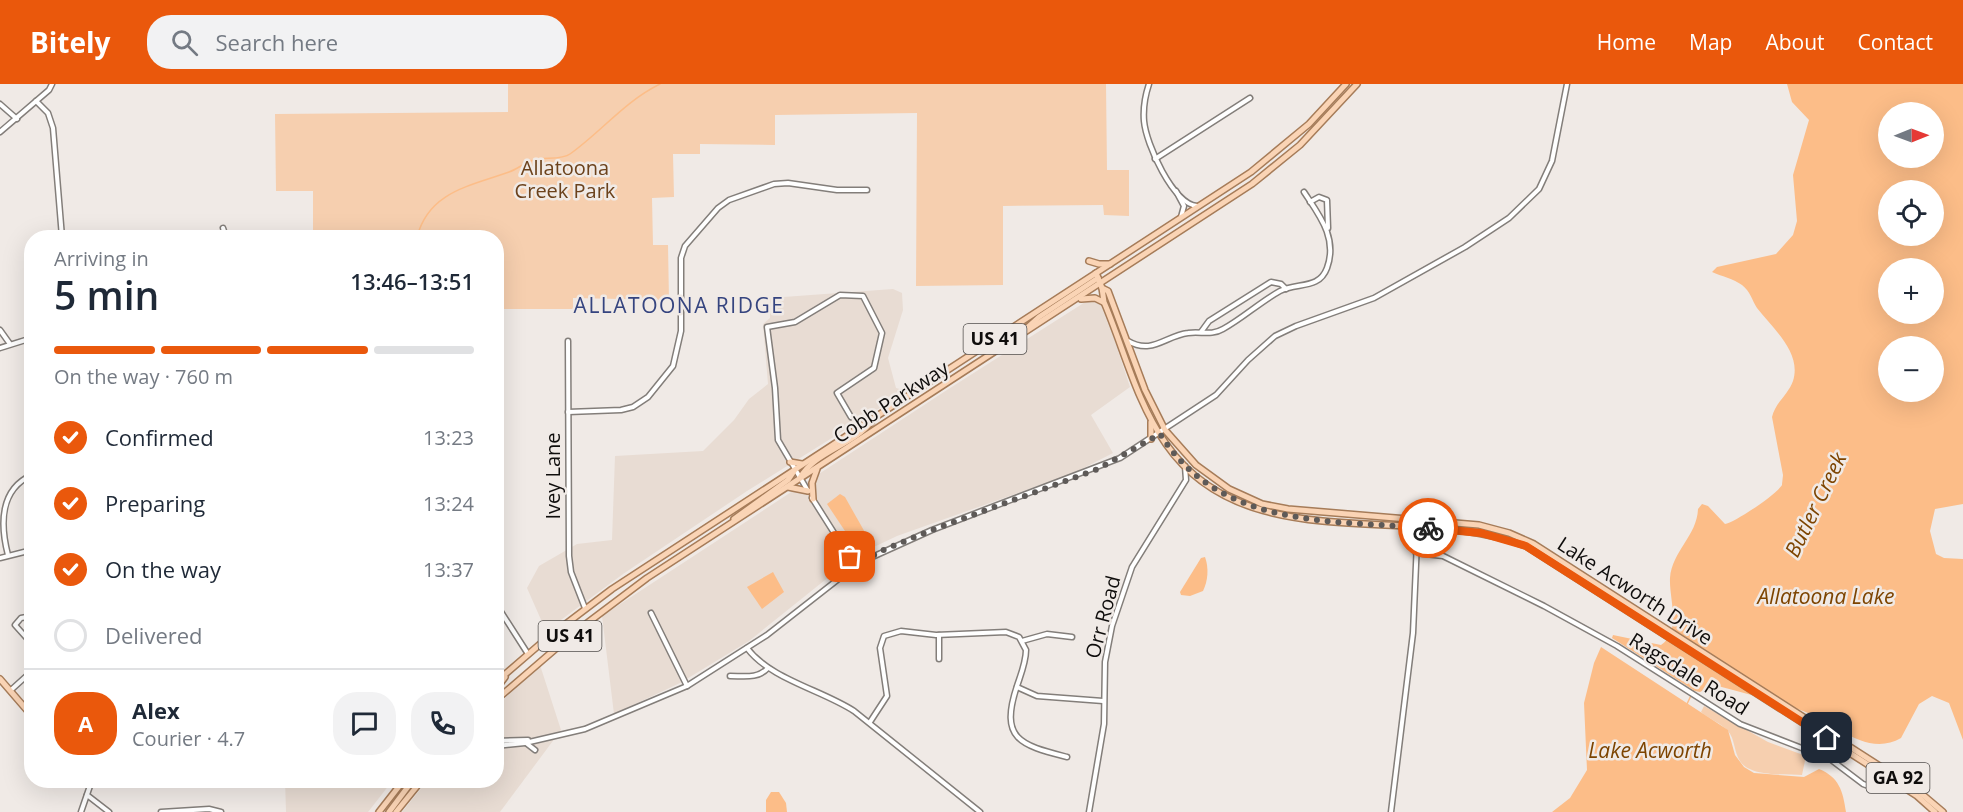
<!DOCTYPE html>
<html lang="en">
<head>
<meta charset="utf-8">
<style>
	:root { --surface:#fff; --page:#f2f2f3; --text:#1f2937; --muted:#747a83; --line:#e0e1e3; --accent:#ea580c }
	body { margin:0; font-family:"Open Sans",sans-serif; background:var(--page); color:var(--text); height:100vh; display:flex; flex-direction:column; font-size:22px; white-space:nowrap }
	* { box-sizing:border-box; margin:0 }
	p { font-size:20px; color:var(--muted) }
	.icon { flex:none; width:33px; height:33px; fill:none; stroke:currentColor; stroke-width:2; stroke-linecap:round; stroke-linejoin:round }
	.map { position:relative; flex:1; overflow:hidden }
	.panel { position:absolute; left:24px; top:146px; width:480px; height:558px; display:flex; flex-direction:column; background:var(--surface); border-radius:24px; box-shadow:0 6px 24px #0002 }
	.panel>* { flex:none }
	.needle { width:39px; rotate:89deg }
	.controls { position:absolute; left:1878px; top:18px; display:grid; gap:12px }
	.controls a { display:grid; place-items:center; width:66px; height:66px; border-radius:50%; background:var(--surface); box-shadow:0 6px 24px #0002; font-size:30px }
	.pin { position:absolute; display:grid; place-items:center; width:51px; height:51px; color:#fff; margin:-26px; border-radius:12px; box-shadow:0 3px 9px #0006 }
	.courier { position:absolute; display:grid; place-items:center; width:60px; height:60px; margin:-30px; border:4px solid #ea580c; border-radius:50%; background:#fff; color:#222; box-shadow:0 2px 8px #0007 }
	.summary em { font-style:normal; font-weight:600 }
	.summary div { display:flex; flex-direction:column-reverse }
	.summary { display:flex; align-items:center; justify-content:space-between; height:102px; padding:0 30px }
	h1 { font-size:39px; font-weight:600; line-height:45px }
	.bar { display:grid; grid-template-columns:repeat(4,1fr); gap:9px 6px; align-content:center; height:72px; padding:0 30px }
	.bar i { height:8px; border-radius:4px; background:var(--line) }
	.bar .current { background:var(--accent) }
	.bar p { grid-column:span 4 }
	.line { display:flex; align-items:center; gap:15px; padding:0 30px; border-top:2px solid var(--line) }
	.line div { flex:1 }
	.round { display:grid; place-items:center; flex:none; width:63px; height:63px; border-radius:24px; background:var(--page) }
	ol { padding:0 30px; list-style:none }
	li { display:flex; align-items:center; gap:18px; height:66px }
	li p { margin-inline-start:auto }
	li .icon { padding:6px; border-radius:50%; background:var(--accent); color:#fff; stroke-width:4 }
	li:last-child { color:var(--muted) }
	li i { width:33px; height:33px; border:3px solid var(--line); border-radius:50% }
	header { display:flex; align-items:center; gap:36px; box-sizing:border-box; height:84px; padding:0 30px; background:var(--accent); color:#fff }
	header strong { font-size:28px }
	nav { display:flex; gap:33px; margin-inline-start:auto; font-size:21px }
	.search { width:420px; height:54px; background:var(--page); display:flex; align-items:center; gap:15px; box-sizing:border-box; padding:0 21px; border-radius:24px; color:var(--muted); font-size:22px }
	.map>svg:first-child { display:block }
</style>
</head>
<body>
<header>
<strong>Bitely</strong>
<div class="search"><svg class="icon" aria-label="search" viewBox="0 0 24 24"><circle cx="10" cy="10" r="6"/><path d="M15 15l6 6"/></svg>Search here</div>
<nav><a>Home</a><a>Map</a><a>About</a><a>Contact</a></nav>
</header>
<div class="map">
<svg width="1963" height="728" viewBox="0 0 1963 728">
	<rect width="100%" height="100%" fill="#f0eae6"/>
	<!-- built -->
	<g fill="#e8dcd3">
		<polygon points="893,205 902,209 903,226 888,274 896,304 907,307 747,407 623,490 546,547 527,504 539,482 577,460 612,456 615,372 703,367 734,336 749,315 768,300 763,240 770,234 770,214"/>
		<polygon points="1090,215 1102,218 1130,303 1091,331 1113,369 1074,389 897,452 855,472 749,557 680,599 614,630 602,532 947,306"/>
		<polygon points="540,581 561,646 500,728 402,728 428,696 496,696 497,622"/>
		<polygon points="285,696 393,696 368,728 286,728"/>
	</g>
	<!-- green -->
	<g fill="#f6cfaf">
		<polygon points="508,0 1106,0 1107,86 1129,86 1129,132 1104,131 1103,121 1003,122 1003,201 916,202 917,29 775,31 775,61 700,60 700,70 673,70 674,113 652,114 653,161 668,161 669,216 573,214 573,225 497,225 496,153 313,153 313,107 276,107 275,30 508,28"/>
		<path d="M1704,622l64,36 38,14 -4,19c-17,-1 -52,2 -62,-14 -6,-9 -5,-22 -12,-30 -7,-8 -19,-12 -27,-19z"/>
	</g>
	<!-- water -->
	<g fill="#fcbd88" fill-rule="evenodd">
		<path d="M1787,0h176v420l-28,5 -5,22 6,23 8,4 19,1v181l-14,-37 -17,-7 -13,8 -18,34c-34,20 -68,-16 -98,-27 -29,-11 -60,-18 -89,-26l-14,7 -5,-1 -83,-53 1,-3 48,10c21,-14 8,-45 9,-67 2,-27 27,-42 28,-69l4,-5 6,2 17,18c9,-1 52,-30 57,-39 0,-1 1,-9 1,-10l-11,-58c3,-14 16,-22 21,-36 9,-29 -20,-52 -36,-73 -5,-8 -7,-17 -15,-23 -8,-6 -21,-9 -30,-13l5,-5 59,-13 17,-19 4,-14 -4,-46 16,-55 -17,-18zM1888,28h46v46h-46zM1888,106h46v46h-46zM1888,184h46v46h-46zM1888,262h46v46h-46z"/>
		<polygon points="840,410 845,413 867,452 853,459 827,420"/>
		<path d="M1205,473c4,11 3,24 -2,34l-13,5 -9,-1 -1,-3 21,-34z"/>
		<polygon points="773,488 784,508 762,525 747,503"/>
		<path d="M1601,563l127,83 7,25 9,12 10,6 50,4 15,-8c20,8 24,22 27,43h-294l18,-14 17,-28 -3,-67 10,-40z"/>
		<polygon points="771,708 779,708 786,719 787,728 766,728 766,716"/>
	</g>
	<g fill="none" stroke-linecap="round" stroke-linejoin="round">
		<!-- stream -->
		<g stroke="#fcbd88" stroke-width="1.5">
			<path d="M417,153c12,-46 54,-51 92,-65 9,-3 16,-10 25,-12 10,-3 28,0 36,-6 31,-22 55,-53 90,-70"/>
			<polyline points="1687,620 1694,605"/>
		</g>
		<!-- minor casing -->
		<g stroke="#837e7a" stroke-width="7">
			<g id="minor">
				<path d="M1149,0c-4,12 -6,25 -5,37 2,23 29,83 53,85"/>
				<polyline points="36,17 48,29 53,44 62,153"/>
				<polyline points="0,20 17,35"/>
				<polyline points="0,48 49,6 52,0"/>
				<polyline points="1155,75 1250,14"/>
				<polyline points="1176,107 1184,122 1181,133"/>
				<polyline points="1310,118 1319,113 1327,116 1328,144"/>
				<polyline points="223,144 226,153"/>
				<polyline points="0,246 10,260"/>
				<polyline points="1201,248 1209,237 1271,198 1281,200 1286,205"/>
				<polyline points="568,257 569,472 571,488 585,524"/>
				<path d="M1128,257c24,14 37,-5 60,-8 13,-2 23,3 35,-4 20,-11 37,-27 57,-38 17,-9 39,-1 47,-23 11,-30 -8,-53 -23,-76"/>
				<polyline points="0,264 32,254"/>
				<polyline points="568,328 621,326 633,323 648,313 673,282 681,247 681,174 685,162 718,124 729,116 774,100 788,99 837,106 867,106"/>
				<polyline points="808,407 778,356 775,304 767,243 795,238 840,211 863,212 882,249 874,284 837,309 851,333"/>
				<polyline points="812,414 855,482"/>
				<polyline points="1416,469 1443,472 1544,522 1617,562 1740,640 1830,675 1863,700 1874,704"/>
				<path d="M8,471c-8,-31 -8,-66 24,-80"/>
				<polyline points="0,474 32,466"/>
				<polyline points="496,520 528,570"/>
				<polyline points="651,529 687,602"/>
				<polyline points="32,532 21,534 15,541 32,560"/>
				<polyline points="1022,557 1047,550 1072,553"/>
				<path d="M747,564c23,31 75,42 107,63l126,101"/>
				<polyline points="939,575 939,551"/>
				<path d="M730,592c14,0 28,3 38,-8"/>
				<polyline points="1017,603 1037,612 1103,617"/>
				<polyline points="11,606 32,587"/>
				<path d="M870,638l17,-26 -7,-48 4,-12 17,-5 35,4 70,-3 13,5 7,13c0,12 -5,24 -9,36 -18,54 4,59 50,71"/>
				<polyline points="496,657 528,656"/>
				<polyline points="526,659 535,666"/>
				<polyline points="496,662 525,659 585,645 687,602 767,551 859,479 932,446 1120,374 1216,311 1248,276 1275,252 1296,242 1374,214 1465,163 1509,134 1539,105 1552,77 1567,0"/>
				<polyline points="87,711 109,728"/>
				<polyline points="81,728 92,696"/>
				<polyline points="161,728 209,725 221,728"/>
				<polyline points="1089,728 1104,640 1105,578 1112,542 1132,483 1186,396 1185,382"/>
				<polyline points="1391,728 1413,549 1418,435"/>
			</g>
		</g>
		<!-- major casing -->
		<g stroke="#a67c59" stroke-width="8">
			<g id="major">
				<polyline points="1089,177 1099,180 1110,180"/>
				<polyline points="1096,189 1102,204 1108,207 1145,306 1165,346 1196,381 1229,405 1262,420 1288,425 1479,441 1509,449 1534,460 1917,706 1943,728"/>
				<path d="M1102,204l2,14c20,47 32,99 62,142 80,116 246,58 360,102l391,250 18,16"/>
				<polyline points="1081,215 1095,214 1103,218"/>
				<polyline points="1019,251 1039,233 1098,194"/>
				<polyline points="1151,338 1151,355"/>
				<polyline points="790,378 802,380"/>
				<path d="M800,394c14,-26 54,-33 72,-57"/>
				<polyline points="788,403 808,407"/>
				<polyline points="813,415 812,399 817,385"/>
				<polyline points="734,435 788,396 794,387"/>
				<polyline points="0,595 32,632"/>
				<polyline points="496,598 546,555 612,505 1251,88 1309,40 1346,0"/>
				<polyline points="496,605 505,593"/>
				<polyline points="496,616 574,549 647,494 1252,100 1300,61 1357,0"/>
				<polyline points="379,728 404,696"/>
				<polyline points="389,728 413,696"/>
				<polyline points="396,728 422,696"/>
			</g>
		</g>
		<!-- minor -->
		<use href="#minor" stroke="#fff" stroke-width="4"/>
		<!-- major -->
		<use href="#major" stroke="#fad4b5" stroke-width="5"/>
	</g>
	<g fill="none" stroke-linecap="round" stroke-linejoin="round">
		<!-- done -->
		<path stroke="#5e5a58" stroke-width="6" stroke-dasharray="0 10.8" d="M850,473l5,9 26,-15 51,-21 166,-61 62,-35c60,95 169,86 268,94"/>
		<!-- route -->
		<polyline stroke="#ea580c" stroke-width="8" points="1428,444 1481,449 1526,462 1827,654"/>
	</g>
	<g text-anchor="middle" stroke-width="5" stroke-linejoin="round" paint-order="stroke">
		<!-- shield labels -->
		<g fill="#f0eae6" stroke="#524f4d" stroke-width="1.5">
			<rect x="963.5" y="240" width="63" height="30" rx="4.5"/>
			<rect x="538.5" y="537" width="63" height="30" rx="4.5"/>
			<rect x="1866.5" y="679" width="63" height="30" rx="4.5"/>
		</g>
		<g font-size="18" font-weight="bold" fill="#0f0d0c">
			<text x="995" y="261">US 41</text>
			<text x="570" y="558">US 41</text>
			<text x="1898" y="700">GA 92</text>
		</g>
		<!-- park labels -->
		<g font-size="20" fill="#6c421c" stroke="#f0eae6">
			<text x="565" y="91">Allatoona<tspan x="565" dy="23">Creek Park</tspan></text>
		</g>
		<!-- street labels -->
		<g font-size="20" fill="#0f0d0c" stroke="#f0eae6">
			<text transform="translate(891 318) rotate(-33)" y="7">Cobb Parkway</text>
			<text transform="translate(553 392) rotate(-90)" y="7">Ivey Lane</text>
			<text transform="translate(1635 507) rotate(33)" y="7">Lake Acworth Drive</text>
			<text transform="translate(1103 533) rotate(-75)" y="7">Orr Road</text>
			<text transform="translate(1689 590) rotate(32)" y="7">Ragsdale Road</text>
		</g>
		<!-- neighbourhood labels -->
		<g font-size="21" letter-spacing="1.5" fill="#35447f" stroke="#f0eae6">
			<text x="679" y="229">ALLATOONA RIDGE</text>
		</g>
		<!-- water labels -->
		<g font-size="21" font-style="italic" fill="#7d4400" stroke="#f0eae6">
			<text transform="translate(1816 421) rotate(-64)" y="7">Butler Creek</text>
			<text x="1826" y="520">Allatoona Lake</text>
			<text x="1650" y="674">Lake Acworth</text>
		</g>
	</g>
</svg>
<div class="controls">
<a><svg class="needle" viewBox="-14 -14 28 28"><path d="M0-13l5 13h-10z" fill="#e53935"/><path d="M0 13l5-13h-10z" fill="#747a83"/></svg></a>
<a><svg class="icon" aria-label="locate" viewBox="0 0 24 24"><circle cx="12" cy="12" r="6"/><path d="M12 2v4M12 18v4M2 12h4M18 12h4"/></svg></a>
<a>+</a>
<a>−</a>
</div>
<div class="pin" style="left:850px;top:473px;background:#ea580c"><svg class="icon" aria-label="bag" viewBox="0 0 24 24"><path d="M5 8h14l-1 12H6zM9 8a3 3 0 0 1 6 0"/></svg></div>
<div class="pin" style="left:1827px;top:654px;background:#1f2937"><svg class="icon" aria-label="home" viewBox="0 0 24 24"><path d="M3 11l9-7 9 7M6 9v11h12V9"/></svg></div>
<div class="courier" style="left:1428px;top:444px"><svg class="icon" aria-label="bike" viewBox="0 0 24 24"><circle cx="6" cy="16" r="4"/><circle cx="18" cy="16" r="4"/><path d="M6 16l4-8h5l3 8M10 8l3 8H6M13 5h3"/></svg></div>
<section class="panel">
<div class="summary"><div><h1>5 min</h1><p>Arriving in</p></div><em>13:46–13:51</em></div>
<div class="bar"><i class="current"></i><i class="current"></i><i class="current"></i><i></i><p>On the way · 760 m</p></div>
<ol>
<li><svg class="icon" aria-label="check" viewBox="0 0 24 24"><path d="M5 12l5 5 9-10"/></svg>Confirmed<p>13:23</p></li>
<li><svg class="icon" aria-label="check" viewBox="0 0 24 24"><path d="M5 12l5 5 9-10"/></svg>Preparing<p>13:24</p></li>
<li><svg class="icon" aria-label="check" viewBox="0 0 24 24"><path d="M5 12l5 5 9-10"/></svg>On the way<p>13:37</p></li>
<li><i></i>Delivered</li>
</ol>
<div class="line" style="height:108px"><b class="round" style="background:var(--accent);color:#fff">A</b><div><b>Alex</b><p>Courier · 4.7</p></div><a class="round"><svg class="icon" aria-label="chat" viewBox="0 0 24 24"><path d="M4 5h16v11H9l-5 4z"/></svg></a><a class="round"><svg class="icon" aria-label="phone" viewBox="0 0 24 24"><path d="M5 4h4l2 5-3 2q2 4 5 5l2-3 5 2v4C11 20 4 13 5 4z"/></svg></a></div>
</section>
</div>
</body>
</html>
